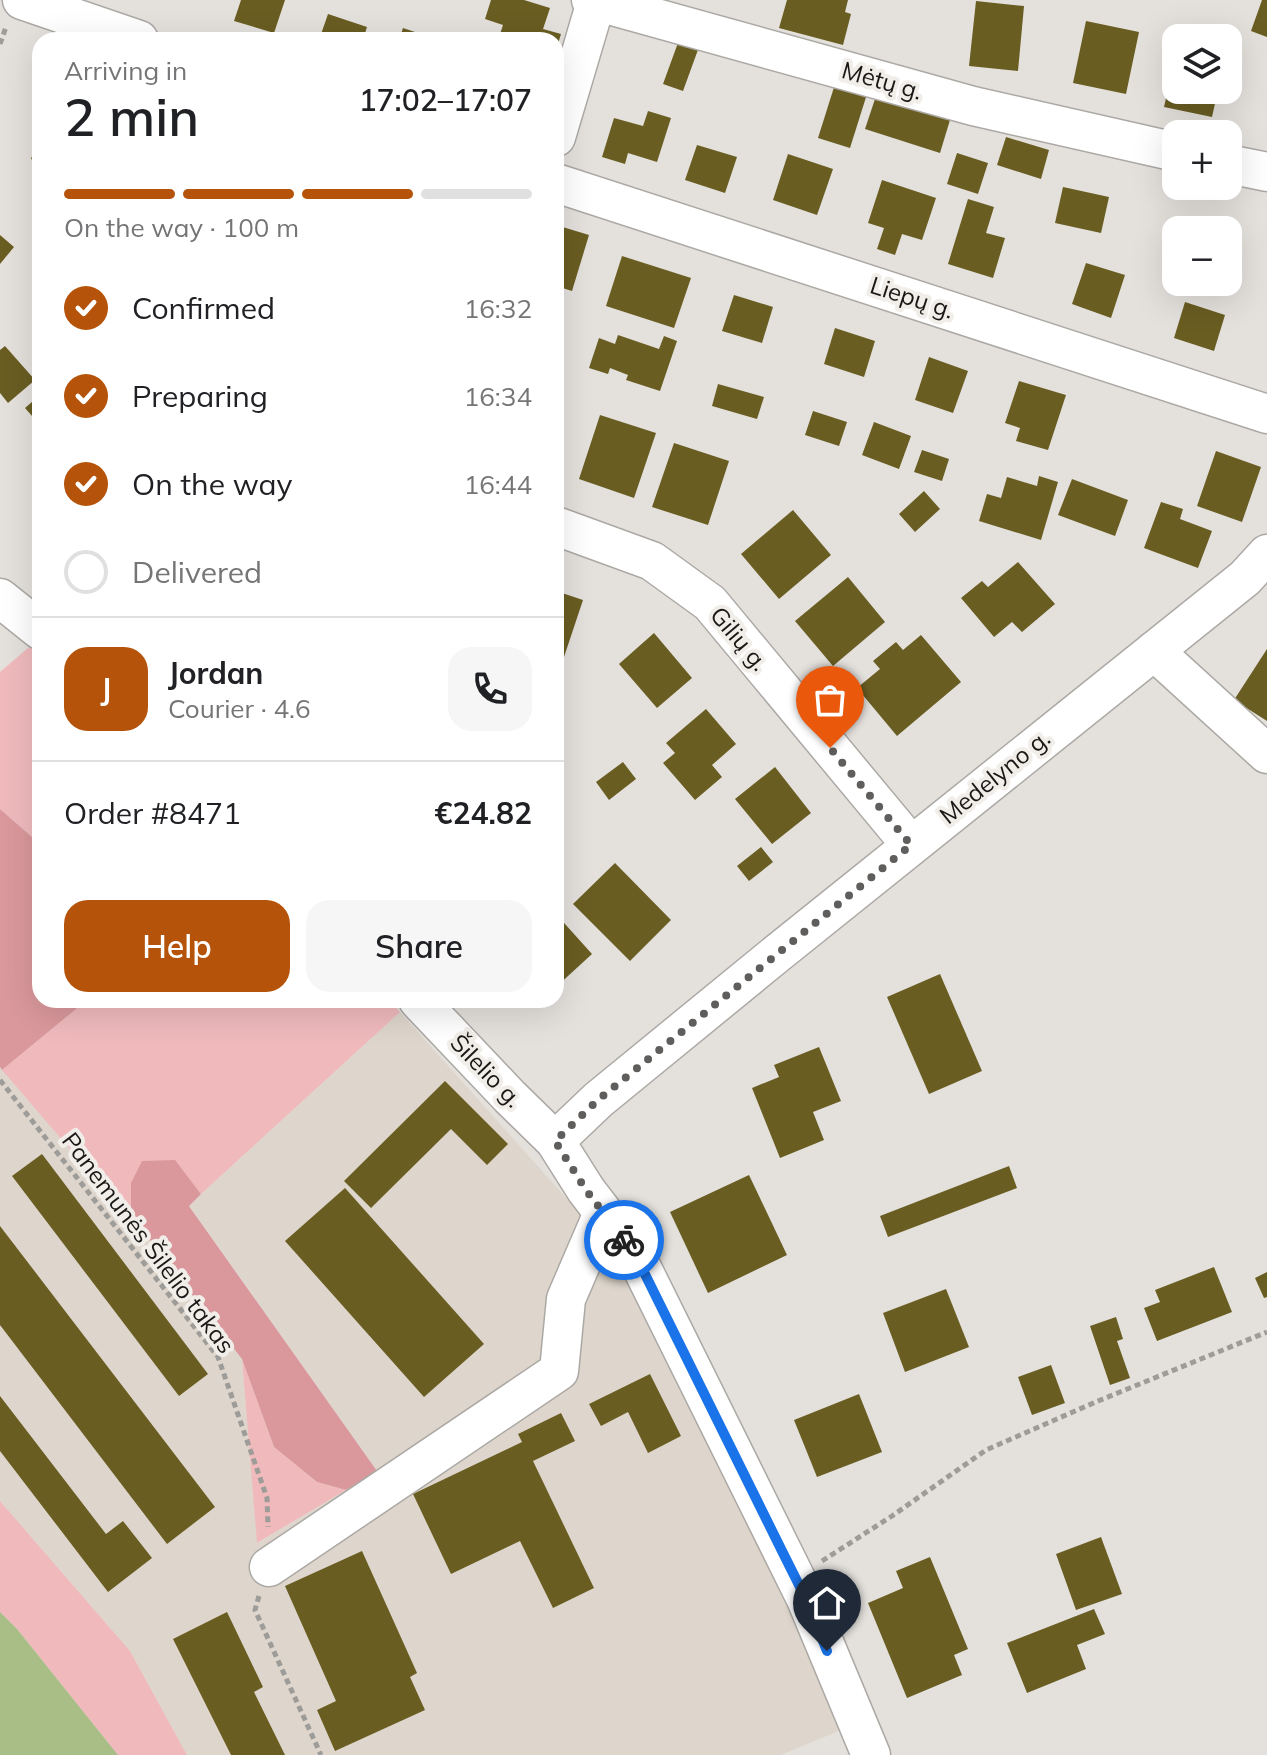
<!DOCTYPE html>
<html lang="en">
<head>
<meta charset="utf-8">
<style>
	:root { --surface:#fff; --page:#f6f6f6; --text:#202124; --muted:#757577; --line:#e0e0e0; --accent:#b45309 }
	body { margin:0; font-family:Mulish,sans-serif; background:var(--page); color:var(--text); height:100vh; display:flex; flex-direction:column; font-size:30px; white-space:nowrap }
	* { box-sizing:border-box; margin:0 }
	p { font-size:26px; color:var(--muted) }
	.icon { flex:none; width:44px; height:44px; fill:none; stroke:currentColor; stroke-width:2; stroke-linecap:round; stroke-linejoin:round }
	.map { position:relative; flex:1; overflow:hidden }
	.details { position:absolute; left:32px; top:32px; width:532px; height:976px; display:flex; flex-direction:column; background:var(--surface); border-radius:24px; box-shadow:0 8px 32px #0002 }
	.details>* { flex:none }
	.fabs { position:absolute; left:1162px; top:24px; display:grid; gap:16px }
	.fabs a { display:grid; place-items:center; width:80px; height:80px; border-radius:16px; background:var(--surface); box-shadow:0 8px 32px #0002; font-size:40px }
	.pin { position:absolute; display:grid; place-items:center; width:68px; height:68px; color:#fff; margin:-82px -34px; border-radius:50% 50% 50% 0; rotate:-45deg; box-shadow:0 0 8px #0007 }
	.pin .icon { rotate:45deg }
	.courier { position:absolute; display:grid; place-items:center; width:80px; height:80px; margin:-40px; border:6px solid #1a73e8; border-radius:50%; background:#fff; color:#222; box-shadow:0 2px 10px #0007 }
	.head em { font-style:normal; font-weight:600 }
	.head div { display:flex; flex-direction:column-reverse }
	.head { display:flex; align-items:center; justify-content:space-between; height:136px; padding:0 32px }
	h1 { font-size:52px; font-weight:600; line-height:60px }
	.bar { display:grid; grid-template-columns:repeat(4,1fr); gap:12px 8px; align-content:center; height:96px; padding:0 32px }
	.bar i { height:10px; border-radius:6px; background:var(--line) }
	.bar .on { background:var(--accent) }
	.bar p { grid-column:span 4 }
	.line { display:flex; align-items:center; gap:20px; padding:0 32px; border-top:2px solid var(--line) }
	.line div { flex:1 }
	.round { display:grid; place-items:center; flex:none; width:84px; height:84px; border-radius:24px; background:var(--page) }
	ol { padding:0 32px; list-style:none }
	li { display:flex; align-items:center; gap:24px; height:88px }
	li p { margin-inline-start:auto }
	li .icon { padding:8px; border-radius:50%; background:var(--accent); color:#fff; stroke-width:4 }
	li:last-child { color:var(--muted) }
	li i { width:44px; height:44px; border:4px solid var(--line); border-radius:50% }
	.action { display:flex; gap:16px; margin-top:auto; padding:16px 32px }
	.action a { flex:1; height:92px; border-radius:24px; background:var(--accent); color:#fff; font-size:32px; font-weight:600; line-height:92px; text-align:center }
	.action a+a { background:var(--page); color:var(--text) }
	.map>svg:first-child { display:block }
</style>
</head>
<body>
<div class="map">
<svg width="1267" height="1755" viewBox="0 0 1267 1755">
	<rect width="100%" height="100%" fill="#e4e1dd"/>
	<!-- built -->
	<polygon fill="#ded6cc" points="400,1012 619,1257 753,1533 846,1728 781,1755 187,1755 130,1651 0,1501 0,1067 100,1184 131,1216 242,1359 258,1543 377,1471 189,1205"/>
	<!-- green -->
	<g fill="#f0babd">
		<polygon points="35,642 40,646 40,844 0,809 0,672"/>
		<polygon points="87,1000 389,1000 400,1012 201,1194 175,1161 131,1183 131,1216 100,1184 2,1070"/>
		<polygon points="242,1359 274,1447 317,1482 346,1490 257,1543"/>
		<polygon points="0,1501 130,1651 187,1755 118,1755 17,1629 0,1612"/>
	</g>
	<!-- forest -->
	<g fill="#da989c">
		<polygon points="0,809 40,844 40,1000 87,1000 2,1070 0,1067"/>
		<polygon points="175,1160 201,1194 189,1206 377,1471 346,1490 317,1482 274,1447 242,1359 131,1216 131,1183 142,1161"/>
	</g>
	<!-- water -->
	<polygon fill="#a8be86" points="0,1612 17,1629 118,1755 0,1755"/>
	<!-- building -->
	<g fill="#695d22">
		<polygon points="241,0 285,0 274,33 234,21"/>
		<polygon points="491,0 524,0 550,8 543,29 561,34 557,47 556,40 498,40 503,25 485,19"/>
		<polygon points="787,0 848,0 845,12 851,14 843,45 779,28"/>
		<polygon points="1262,0 1267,0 1267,37 1251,31"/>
		<polygon points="976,1 1024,6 1018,71 969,66"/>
		<polygon points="328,14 367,27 363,40 319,40"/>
		<polygon points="1086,21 1139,32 1126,94 1073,83"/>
		<polygon points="403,28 424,35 422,40 399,40"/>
		<polygon points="679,40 699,47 683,91 663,84"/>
		<polygon points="1175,58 1176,90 1218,90 1212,117 1164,107"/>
		<polygon points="835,84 867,94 850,148 818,138"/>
		<polygon points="876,96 950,120 940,153 865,129"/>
		<polygon points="648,111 671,118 657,162 628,153 625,164 602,157 614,118 643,126"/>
		<polygon points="40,134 40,163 31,159"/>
		<polygon points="1006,137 1049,150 1041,179 997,165"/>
		<polygon points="697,145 737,157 725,193 685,180"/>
		<polygon points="957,153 988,163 978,194 947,184"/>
		<polygon points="788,154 833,169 817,215 773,200"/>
		<polygon points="882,180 936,198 922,240 902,234 895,255 877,249 884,228 868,223"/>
		<polygon points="1063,187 1109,197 1101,233 1055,223"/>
		<polygon points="968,199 994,207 986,233 1005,238 993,278 948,264"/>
		<polygon points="556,225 589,235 572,291 556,286"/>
		<polygon points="0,235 14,247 0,264"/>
		<polygon points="622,256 691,278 674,328 606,306"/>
		<polygon points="1086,263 1125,275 1111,318 1072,304"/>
		<polygon points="734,295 773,307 762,343 722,331"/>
		<polygon points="1185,302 1225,315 1214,351 1174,338"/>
		<polygon points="835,328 875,341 864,377 824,364"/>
		<polygon points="618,335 659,349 664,336 677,341 660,391 626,380 628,375 610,368 608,374 589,368 599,338 615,344"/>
		<polygon points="5,346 35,380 8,403 0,393 0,350"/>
		<polygon points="929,357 968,371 953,413 915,400"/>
		<polygon points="1019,381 1066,395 1048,450 1016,441 1020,428 1005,423"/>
		<polygon points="718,384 764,397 757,419 712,406"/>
		<polygon points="40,395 40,425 25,408"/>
		<polygon points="813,411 847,422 839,446 805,435"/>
		<polygon points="600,415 656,433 634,498 579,479"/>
		<polygon points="874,422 911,436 899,469 862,455"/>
		<polygon points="674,443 729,461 708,525 652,507"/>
		<polygon points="922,450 949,459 942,481 914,472"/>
		<polygon points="1216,451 1261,467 1242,522 1197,506"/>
		<polygon points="1039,476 1058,482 1041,540 979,521 987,494 1001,498 1007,477 1037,486"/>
		<polygon points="1072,479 1128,500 1115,536 1058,515"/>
		<polygon points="924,491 940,509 915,532 899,514"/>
		<polygon points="1161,502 1183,509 1180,519 1212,531 1198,568 1144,548"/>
		<polygon points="793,510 831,555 779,599 741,554"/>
		<polygon points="1018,562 1055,604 1022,632 1012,622 994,637 961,598 982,581 988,587"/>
		<polygon points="848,577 885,622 833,666 795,621"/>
		<polygon points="556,591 583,600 564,657 556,655"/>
		<polygon points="654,633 692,678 657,708 619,664"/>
		<polygon points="921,635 961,682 897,736 857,688 880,669 873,661 896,642 903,650"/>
		<polygon points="1267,649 1267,721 1234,700"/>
		<polygon points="706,709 736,744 712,765 722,777 695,800 663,763 675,753 666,743"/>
		<polygon points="623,762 636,779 609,800 596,782"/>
		<polygon points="775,767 811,813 772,844 735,799"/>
		<polygon points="761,847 773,862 749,881 737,866"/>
		<polygon points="615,863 671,920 630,961 573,904"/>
		<polygon points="556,914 592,954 556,987"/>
		<polygon points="940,974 982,1071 929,1094 887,997"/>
		<polygon points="819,1047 841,1101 813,1112 824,1140 780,1158 752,1088 779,1077 774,1065"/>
		<polygon points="445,1081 508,1144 487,1165 451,1129 371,1208 344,1181"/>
		<polygon points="42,1154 208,1374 179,1396 12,1176"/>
		<polygon points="1009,1166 1017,1188 888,1237 880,1216"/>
		<polygon points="749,1175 787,1255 708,1293 670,1212"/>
		<polygon points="345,1188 484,1344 424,1397 285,1241"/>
		<polygon points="0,1226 215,1507 167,1544 0,1325"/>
		<polygon points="1214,1267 1232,1312 1157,1341 1144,1308 1160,1302 1155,1290"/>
		<polygon points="1267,1272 1267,1297 1264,1298 1255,1278"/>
		<polygon points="946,1289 969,1347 905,1372 883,1313"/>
		<polygon points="1116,1317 1123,1339 1117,1341 1130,1378 1110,1385 1090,1326"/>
		<polygon points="1051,1365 1065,1403 1032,1415 1018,1377"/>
		<polygon points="650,1374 681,1436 648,1453 628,1412 601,1426 589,1404"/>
		<polygon points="859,1394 882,1452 817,1477 794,1420"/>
		<polygon points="0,1396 106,1534 123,1521 152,1558 108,1592 0,1451"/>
		<polygon points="561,1413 575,1441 533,1461 594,1588 553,1608 520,1541 451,1574 413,1494 522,1442 518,1434"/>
		<polygon points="1101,1537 1122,1594 1076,1610 1056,1554"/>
		<polygon points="362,1551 417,1673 410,1677 425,1710 335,1751 317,1710 336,1701 285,1586"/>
		<polygon points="930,1557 968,1649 954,1655 962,1675 907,1698 868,1603 903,1588 896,1571"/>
		<polygon points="1094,1609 1105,1634 1077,1645 1086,1669 1027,1693 1007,1643"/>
		<polygon points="227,1612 263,1687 254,1692 285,1755 231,1755 173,1639"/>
	</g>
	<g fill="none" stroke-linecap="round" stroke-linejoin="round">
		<!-- minor casing -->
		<g stroke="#aca9a5" stroke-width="41">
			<g id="minor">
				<polyline points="22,0 139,40"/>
				<polyline points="591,0 973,106 1176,152"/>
				<polyline points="556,137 596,2"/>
				<polyline points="1228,164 1267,172"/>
				<polyline points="556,183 1267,414"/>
				<polyline points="556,526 652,561 710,603 911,845"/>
				<polyline points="0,598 40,630"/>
				<polyline points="1154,651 1267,754"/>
				<polyline points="418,1000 510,1097 555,1141 586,1190 635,1254 806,1599 871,1755"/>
				<polyline points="555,1141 598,1100 774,956 1245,578 1267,554"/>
				<polyline points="269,1567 559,1371 566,1299 603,1213"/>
			</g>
		</g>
		<!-- path -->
		<g stroke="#9e9c99" stroke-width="5" stroke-dasharray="6 4" stroke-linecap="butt">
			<polyline points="0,44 6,27"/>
			<polyline points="0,1080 218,1357 267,1498 268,1527"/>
			<polyline points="822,1561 892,1516 986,1450 1098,1401 1267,1332"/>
			<polyline points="259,1596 255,1610 321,1755"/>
		</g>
		<!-- minor -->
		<use href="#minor" stroke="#fff" stroke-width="38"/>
	</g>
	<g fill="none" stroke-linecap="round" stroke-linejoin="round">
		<!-- done -->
		<polyline stroke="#605e5c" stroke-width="8" stroke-dasharray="0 14.4" points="624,1240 586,1190 555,1141 598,1100 911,845 830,748"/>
		<!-- route -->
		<polyline stroke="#1a73e8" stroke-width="10" points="624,1240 635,1254 782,1551 806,1599 827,1651"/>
	</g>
	<g text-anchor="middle" stroke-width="8" stroke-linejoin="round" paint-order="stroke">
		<!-- street labels -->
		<g font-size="24" fill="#191817" stroke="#f1eeea">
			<text transform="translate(882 81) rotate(16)" y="8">Mėtų g.</text>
			<text transform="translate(912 298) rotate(18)" y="8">Liepų g.</text>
			<text transform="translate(739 639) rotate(50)" y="8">Gilių g.</text>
			<text transform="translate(995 777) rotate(-39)" y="8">Medelyno g.</text>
			<text transform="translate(486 1071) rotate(46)" y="8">Šilelio g.</text>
			<text transform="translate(148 1243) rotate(53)" y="8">Panemunės Šilelio takas</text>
		</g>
	</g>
</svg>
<div class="fabs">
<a><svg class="icon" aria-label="layers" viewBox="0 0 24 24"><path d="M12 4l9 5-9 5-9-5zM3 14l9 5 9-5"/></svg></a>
<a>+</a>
<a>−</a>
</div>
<div class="pin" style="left:830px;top:748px;background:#ea580c"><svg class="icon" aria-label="bag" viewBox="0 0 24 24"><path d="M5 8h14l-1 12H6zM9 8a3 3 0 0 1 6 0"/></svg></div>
<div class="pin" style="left:827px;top:1651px;background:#1f2937"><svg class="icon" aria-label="home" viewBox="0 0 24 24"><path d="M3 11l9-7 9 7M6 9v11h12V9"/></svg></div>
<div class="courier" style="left:624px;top:1240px"><svg class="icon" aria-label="bike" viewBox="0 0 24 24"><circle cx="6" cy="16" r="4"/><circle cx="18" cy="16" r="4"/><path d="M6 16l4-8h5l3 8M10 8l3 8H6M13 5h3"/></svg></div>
<section class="details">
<div class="head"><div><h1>2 min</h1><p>Arriving in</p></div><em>17:02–17:07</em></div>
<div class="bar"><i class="on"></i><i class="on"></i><i class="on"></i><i></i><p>On the way · 100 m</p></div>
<ol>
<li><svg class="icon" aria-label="check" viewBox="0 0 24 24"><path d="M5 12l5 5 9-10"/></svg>Confirmed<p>16:32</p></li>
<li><svg class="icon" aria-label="check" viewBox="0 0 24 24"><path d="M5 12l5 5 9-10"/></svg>Preparing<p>16:34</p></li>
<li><svg class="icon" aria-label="check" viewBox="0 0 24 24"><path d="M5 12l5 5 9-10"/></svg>On the way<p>16:44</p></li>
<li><i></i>Delivered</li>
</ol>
<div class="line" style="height:144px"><b class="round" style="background:var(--accent);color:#fff">J</b><div><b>Jordan</b><p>Courier · 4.6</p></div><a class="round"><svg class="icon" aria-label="phone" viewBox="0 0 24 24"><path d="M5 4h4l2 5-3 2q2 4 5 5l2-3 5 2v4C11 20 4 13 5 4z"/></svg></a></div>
<div class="line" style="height:104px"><div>Order #8471</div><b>€24.82</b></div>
<div class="action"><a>Help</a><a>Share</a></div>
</section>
</div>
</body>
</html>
